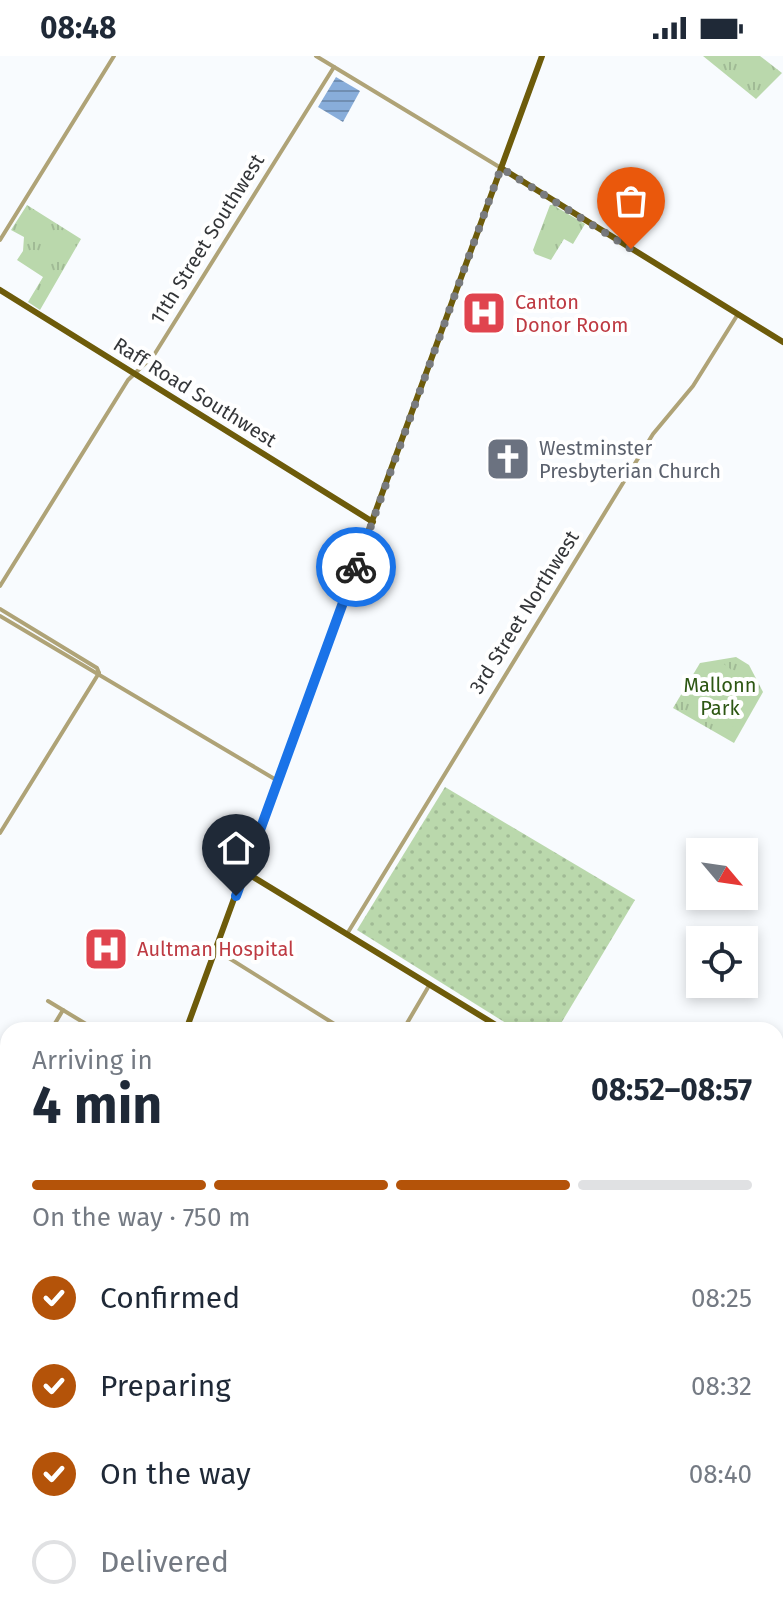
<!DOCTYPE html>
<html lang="en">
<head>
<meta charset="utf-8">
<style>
	:root { --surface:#fff; --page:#f2f2f3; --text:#1f2937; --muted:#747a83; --line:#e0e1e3; --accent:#b45309 }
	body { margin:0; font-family:"Fira Sans",sans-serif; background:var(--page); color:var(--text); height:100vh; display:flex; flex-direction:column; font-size:30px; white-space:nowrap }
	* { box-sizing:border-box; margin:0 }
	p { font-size:26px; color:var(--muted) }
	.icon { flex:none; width:44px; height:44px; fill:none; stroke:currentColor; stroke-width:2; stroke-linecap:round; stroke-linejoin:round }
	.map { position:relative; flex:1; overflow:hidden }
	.panel { position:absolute; left:0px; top:966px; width:784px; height:600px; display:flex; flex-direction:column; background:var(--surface); border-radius:24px 24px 0 0; box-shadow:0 4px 12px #0003 }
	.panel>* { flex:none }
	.needle { width:52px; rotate:119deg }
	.buttons { position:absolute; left:686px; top:782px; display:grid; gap:16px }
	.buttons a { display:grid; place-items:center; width:72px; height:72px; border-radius:0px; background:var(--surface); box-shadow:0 4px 12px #0003; font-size:40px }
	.pin { position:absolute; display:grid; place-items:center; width:68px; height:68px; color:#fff; margin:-82px -34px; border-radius:50% 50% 50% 0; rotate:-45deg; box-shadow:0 0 8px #0007 }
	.pin .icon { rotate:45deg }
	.courier { position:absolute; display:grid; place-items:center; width:80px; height:80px; margin:-40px; border:6px solid #1a73e8; border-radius:50%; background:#fff; color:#222; box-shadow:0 2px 10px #0007 }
	.overview em { font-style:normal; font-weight:700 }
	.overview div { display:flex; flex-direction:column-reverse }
	.overview { display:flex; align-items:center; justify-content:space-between; height:136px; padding:0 32px }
	h1 { font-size:52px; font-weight:700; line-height:60px }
	.bar { display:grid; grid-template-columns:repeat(4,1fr); gap:12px 8px; align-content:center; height:96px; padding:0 32px }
	.bar i { height:10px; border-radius:6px; background:var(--line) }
	.bar .active { background:var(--accent) }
	.bar p { grid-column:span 4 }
	ol { padding:0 32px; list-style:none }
	li { display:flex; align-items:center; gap:24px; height:88px }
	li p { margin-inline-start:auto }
	li .icon { padding:8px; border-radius:50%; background:var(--accent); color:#fff; stroke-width:4 }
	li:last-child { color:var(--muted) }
	li i { width:44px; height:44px; border:4px solid var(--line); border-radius:50% }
	.status { display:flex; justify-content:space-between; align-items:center; height:56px; padding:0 40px; background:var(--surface); direction:ltr }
	.status svg { height:22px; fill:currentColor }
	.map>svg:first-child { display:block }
</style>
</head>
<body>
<div class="status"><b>08:48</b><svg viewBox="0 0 49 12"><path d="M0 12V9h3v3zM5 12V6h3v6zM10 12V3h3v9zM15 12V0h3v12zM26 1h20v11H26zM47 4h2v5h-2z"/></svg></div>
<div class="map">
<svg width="783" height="1566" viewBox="0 0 783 1566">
	<defs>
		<pattern id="grass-dots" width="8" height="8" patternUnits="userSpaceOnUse" patternTransform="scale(2)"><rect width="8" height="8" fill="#bad8ac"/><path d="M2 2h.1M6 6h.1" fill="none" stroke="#a0ba95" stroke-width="1.8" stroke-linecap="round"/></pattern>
		<pattern id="cemetery-stones" width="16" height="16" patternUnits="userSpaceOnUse" patternTransform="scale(2)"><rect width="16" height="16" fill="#bad8ac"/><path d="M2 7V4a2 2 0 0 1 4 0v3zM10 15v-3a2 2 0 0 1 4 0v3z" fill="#a0ba95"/></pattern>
		<pattern id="park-tufts" width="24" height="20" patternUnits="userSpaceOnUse" patternTransform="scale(2)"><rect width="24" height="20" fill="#bad8ac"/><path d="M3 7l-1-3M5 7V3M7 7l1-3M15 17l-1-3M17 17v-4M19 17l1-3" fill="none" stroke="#a0ba95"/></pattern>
		<pattern id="water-rules" width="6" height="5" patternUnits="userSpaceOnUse" patternTransform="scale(2)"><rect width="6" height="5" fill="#88adda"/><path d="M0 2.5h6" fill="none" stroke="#708eb2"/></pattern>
	</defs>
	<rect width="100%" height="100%" fill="#f8fbfe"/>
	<!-- grass -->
	<polygon fill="url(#grass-dots)" points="445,731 635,844 557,974 517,974 357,874"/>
	<!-- cemetery -->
	<polygon fill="url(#cemetery-stones)" points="410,1558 587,1558 582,1566 406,1566"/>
	<!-- park -->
	<g fill="url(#park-tufts)">
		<polygon points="703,0 760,0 782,17 756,43"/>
		<polygon points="27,149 81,183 40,254 28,246 43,221 17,204 23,195 24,181 11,174"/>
		<polygon points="550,149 553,149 585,168 573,188 564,183 551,204 535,198 533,194"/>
		<polygon points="736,601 749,609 763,636 734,687 673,652 700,607"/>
		<polygon points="77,1558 181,1558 176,1566 78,1566"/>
		<polygon points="188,1558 410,1558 406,1566 183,1566"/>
	</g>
	<!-- pitch -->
	<path fill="#bad8ac" d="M719,605c31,19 30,36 16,67l-41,-24z"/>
	<!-- water -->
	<polygon fill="url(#water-rules)" points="336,21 360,35 343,66 318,51"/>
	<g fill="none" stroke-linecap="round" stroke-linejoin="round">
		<!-- river -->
		<g stroke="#88adda" stroke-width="6">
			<polyline points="0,1439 8,1445"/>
			<polyline points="156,1558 167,1566"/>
		</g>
		<!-- minor -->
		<g stroke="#afa377" stroke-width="4">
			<polyline points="316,0 501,112"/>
			<polyline points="0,184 114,0"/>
			<polyline points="0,530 128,324 154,299 334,11"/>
			<polyline points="0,553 97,612 99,617"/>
			<polyline points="0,560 278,725"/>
			<polyline points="0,777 99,617"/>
			<polyline points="347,878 653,378 693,330 738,258"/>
			<polyline points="216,894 344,974"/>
			<polyline points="48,945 96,974"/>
			<polyline points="51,974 63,954"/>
			<polyline points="403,974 430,928"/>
			<polyline points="0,1057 8,1044"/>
			<polyline points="776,1107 783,1095"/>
			<polyline points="776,1244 783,1248"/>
			<polyline points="179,1566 184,1558"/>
		</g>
		<!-- major -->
		<g stroke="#6d5b0a" stroke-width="6">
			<polyline points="501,112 783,286"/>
			<polyline points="0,234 373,466"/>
			<polyline points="245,816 504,974"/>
			<polyline points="186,974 542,0"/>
			<polyline points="0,1122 8,1127"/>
			<polyline points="776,1141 783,1146"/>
			<polyline points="776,1276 783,1265"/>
			<polyline points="0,1491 8,1476"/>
			<polyline points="588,1566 592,1558"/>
		</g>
		<!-- highway -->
		<g stroke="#4d431f" stroke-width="7">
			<polyline points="0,1292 8,1286"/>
			<polyline points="0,1312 8,1308"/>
			<polyline points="0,1425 8,1430"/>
			<polyline points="776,1557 783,1564"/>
			<polyline points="720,1558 733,1566"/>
			<polyline points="737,1558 747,1566"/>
			<polyline points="750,1558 760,1566"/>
		</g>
		<!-- minor-bridge -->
		<polyline stroke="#afa377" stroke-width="4" points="0,1296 8,1301"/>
	</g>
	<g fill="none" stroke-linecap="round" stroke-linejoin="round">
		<!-- done -->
		<polyline stroke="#797b7e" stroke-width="8" stroke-dasharray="0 14.4" points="356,511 501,112 631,193"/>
		<!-- route -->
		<polyline stroke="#1a73e8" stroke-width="10" points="236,840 356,511"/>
	</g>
	<!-- icons -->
	<defs>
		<g id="hospital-square" transform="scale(2.3)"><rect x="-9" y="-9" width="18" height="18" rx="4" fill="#e0444e" stroke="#fff"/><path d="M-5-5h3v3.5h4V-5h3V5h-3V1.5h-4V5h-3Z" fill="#fff"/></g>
		<g id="church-square" transform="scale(2.3)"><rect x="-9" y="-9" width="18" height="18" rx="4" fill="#6b7280" stroke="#fff"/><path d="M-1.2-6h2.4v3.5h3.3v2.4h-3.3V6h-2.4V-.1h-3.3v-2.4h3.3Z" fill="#fff"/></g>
	</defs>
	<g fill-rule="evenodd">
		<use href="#hospital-square" x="484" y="257"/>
		<use href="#church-square" x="508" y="403"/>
		<use href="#hospital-square" x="106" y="893"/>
	</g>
	<g text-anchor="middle" stroke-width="8" stroke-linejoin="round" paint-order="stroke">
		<!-- street labels -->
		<g font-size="20" fill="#343639" stroke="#fff">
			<text transform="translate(207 183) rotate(-58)" y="7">11th Street Southwest</text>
			<text transform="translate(195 336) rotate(32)" y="7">Raff Road Southwest</text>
			<text transform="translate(524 556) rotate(-58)" y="7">3rd Street Northwest</text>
		</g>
		<!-- health labels -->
		<g font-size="20" fill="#be3a42" stroke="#fff" text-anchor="start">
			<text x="515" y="253">Canton<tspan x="515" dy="23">Donor Room</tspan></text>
			<text x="137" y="900">Aultman Hospital</text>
		</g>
		<!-- worship labels -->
		<g font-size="20" fill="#5b616d" stroke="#fff" text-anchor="start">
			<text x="539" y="399">Westminster<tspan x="539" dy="23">Presbyterian Church</tspan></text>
		</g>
		<!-- park labels -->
		<g font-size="20" fill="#2d5713" stroke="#fff">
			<text x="720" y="636">Mallonn<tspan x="720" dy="23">Park</tspan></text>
		</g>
	</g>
</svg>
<div class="buttons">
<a><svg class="needle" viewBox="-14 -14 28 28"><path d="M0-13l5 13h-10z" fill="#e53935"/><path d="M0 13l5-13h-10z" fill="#747a83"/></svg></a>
<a><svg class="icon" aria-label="locate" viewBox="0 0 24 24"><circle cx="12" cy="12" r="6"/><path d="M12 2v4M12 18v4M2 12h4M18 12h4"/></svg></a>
</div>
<div class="pin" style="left:631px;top:193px;background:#ea580c"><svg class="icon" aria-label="bag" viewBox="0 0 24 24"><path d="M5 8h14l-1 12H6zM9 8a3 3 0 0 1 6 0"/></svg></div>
<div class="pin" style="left:236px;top:840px;background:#1f2937"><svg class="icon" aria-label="home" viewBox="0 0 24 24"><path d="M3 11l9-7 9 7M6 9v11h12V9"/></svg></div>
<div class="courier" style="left:356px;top:511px"><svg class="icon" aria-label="bike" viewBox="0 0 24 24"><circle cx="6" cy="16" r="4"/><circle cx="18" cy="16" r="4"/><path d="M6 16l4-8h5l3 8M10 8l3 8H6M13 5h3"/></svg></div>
<section class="panel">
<div class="overview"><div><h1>4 min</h1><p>Arriving in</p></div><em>08:52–08:57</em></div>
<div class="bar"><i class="active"></i><i class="active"></i><i class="active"></i><i></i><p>On the way · 750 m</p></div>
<ol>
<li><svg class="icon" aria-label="check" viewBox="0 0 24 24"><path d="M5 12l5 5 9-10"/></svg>Confirmed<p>08:25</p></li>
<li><svg class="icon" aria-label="check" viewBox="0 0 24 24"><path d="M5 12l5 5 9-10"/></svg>Preparing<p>08:32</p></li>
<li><svg class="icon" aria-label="check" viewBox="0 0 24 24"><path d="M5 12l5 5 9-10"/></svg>On the way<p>08:40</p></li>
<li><i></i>Delivered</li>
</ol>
</section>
</div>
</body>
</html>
